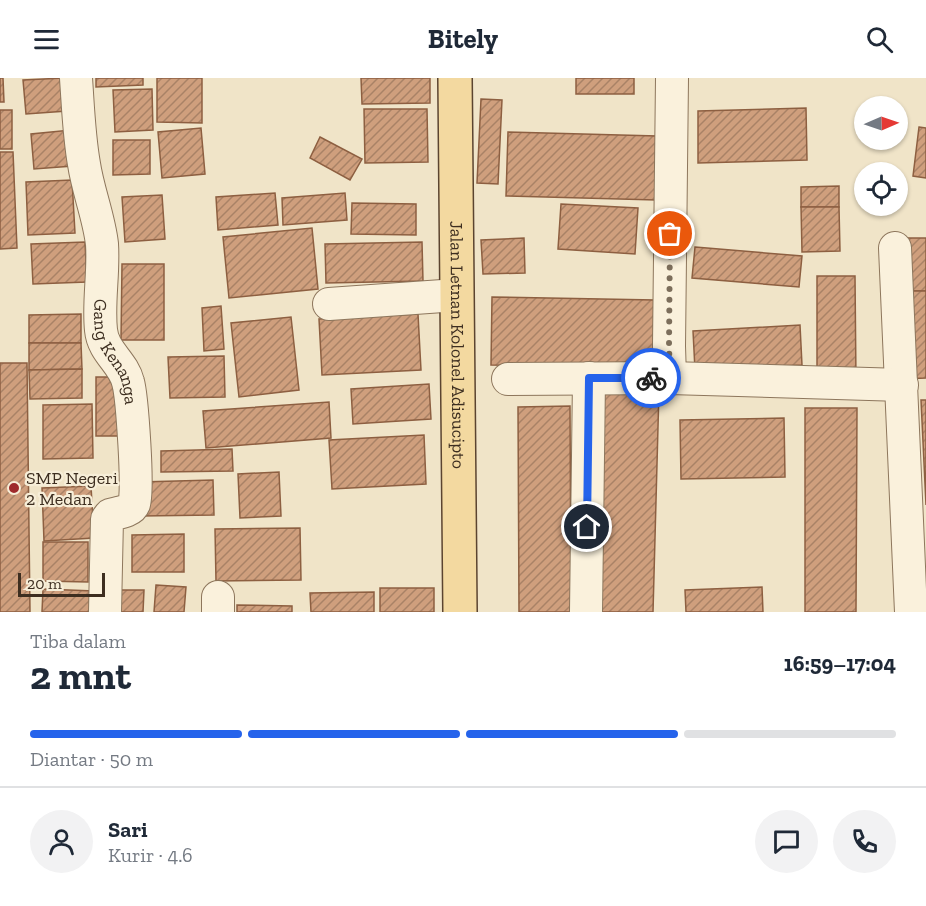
<!DOCTYPE html>
<html lang="id">
<head>
<meta charset="utf-8">
<style>
	:root { --surface:#fff; --page:#f2f2f3; --text:#1f2937; --muted:#747a83; --line:#e0e1e3; --accent:#2563eb }
	body { margin:0; font-family:"Zilla Slab",serif; background:var(--page); color:var(--text); height:100vh; display:flex; flex-direction:column; font-size:22px; white-space:nowrap }
	* { box-sizing:border-box; margin:0 }
	p { font-size:20px; color:var(--muted) }
	.icon { flex:none; width:33px; height:33px; fill:none; stroke:currentColor; stroke-width:2; stroke-linecap:round; stroke-linejoin:round }
	.map { position:relative; height:534px; overflow:hidden }
	.side { display:flex; flex-direction:column; background:var(--surface); flex:1 }
	.side>* { flex:none }
	.needle { width:39px; rotate:88deg }
	.tools { position:absolute; left:854px; top:18px; display:grid; gap:12px }
	.tools a { display:grid; place-items:center; width:54px; height:54px; border-radius:50%; background:var(--surface); box-shadow:0 2px 4px #0004; font-size:30px }
	.scale { position:absolute; left:18px; bottom:15px; width:87px; box-sizing:border-box; padding-left:6px; border:3px solid #3d2e20; border-top:0; font-size:16px; line-height:21px; white-space:nowrap; color:#3d2e20; -webkit-text-stroke:4px #f7eed8; paint-order:stroke }
	.pin { position:absolute; display:grid; place-items:center; width:51px; height:51px; color:#fff; margin:-26px; border:3px solid #fff; border-radius:50%; box-shadow:0 2px 6px #0007 }
	.courier { position:absolute; display:grid; place-items:center; width:60px; height:60px; margin:-30px; border:4px solid #2563eb; border-radius:50%; background:#fff; color:#222; box-shadow:0 2px 8px #0007 }
	.summary em { font-style:normal; font-weight:700 }
	.summary div { display:flex; flex-direction:column-reverse }
	.summary { display:flex; align-items:center; justify-content:space-between; height:102px; padding:0 30px }
	h1 { font-size:39px; font-weight:700; line-height:45px }
	.bar { display:grid; grid-template-columns:repeat(4,1fr); gap:9px 6px; align-content:center; height:72px; padding:0 30px }
	.bar i { height:8px; border-radius:4px; background:var(--line) }
	.bar .on { background:var(--accent) }
	.bar p { grid-column:span 4 }
	.line { display:flex; align-items:center; gap:15px; padding:0 30px; border-top:2px solid var(--line) }
	.line div { flex:1 }
	.round { display:grid; place-items:center; flex:none; width:63px; height:63px; border-radius:32px; background:var(--page) }
	header { display:flex; justify-content:space-between; align-items:center; height:78px; padding:0 30px; background:var(--surface); font-size:27px; font-weight:700 }
	.map>svg:first-child { display:block }
</style>
</head>
<body>
<header><svg class="icon" aria-label="menu" viewBox="0 0 24 24"><path d="M4 6h16M4 12h16M4 18h16"/></svg>Bitely<svg class="icon" aria-label="search" viewBox="0 0 24 24"><circle cx="10" cy="10" r="6"/><path d="M15 15l6 6"/></svg></header>
<div class="map">
<svg width="926" height="534" viewBox="0 0 926 534">
	<defs>
		<pattern id="building-hatch" width="6" height="6" patternUnits="userSpaceOnUse" patternTransform="scale(1.5)"><rect width="6" height="6" fill="#cf9f7d"/><path d="M-1 1l2-2M0 6l6-6M5 7l2-2" fill="none" stroke="#a98266"/></pattern>
	</defs>
	<rect width="100%" height="100%" fill="#f0e4c8"/>
	<!-- building -->
	<g fill="url(#building-hatch)" stroke="#8d5f41" stroke-width="1.5">
		<polygon points="0,0 3,0 4,24 0,24"/>
		<polygon points="64,0 67,33 26,36 23,2"/>
		<polygon points="96,0 143,0 143,7 96,9"/>
		<polygon points="157,0 202,0 202,45 157,44"/>
		<polygon points="361,0 430,0 430,25 362,26"/>
		<rect x="576" y="0" width="58" height="16"/>
		<polygon points="152,11 153,52 115,54 113,12"/>
		<polygon points="481,21 502,22 498,106 477,105"/>
		<polygon points="806,30 807,82 698,85 698,33"/>
		<polygon points="364,31 427,31 428,84 365,85"/>
		<rect x="0" y="32" width="12" height="39"/>
		<polygon points="919,49 926,50 926,100 913,98"/>
		<polygon points="201,50 205,96 162,100 158,54"/>
		<polygon points="71,52 73,88 34,91 31,56"/>
		<polygon points="508,54 657,58 656,122 506,118"/>
		<polygon points="320,59 362,81 350,102 310,80"/>
		<polygon points="113,62 150,62 150,96 113,97"/>
		<polygon points="0,74 13,74 17,170 0,171"/>
		<polygon points="72,102 75,155 28,157 26,104"/>
		<polygon points="839,108 839,129 801,129 801,109"/>
		<polygon points="275,115 278,147 218,152 216,119"/>
		<polygon points="345,115 347,142 283,147 282,120"/>
		<polygon points="162,117 165,161 125,164 122,119"/>
		<polygon points="352,125 416,126 416,157 351,156"/>
		<polygon points="561,126 638,130 635,176 558,171"/>
		<polygon points="801,129 839,129 840,173 802,174"/>
		<polygon points="312,150 318,211 229,220 223,159"/>
		<polygon points="524,160 525,195 483,196 481,162"/>
		<rect x="902" y="160" width="24" height="53"/>
		<polygon points="85,164 87,204 33,206 31,166"/>
		<polygon points="422,164 423,203 326,205 325,166"/>
		<polygon points="695,169 802,178 799,209 692,200"/>
		<polygon points="122,186 164,186 164,262 121,262"/>
		<polygon points="817,198 855,198 856,302 817,302"/>
		<polygon points="902,213 926,213 926,300 903,301"/>
		<polygon points="492,219 655,222 654,290 491,287"/>
		<polygon points="221,228 224,271 204,273 202,230"/>
		<polygon points="81,236 81,265 29,265 29,237"/>
		<polygon points="418,236 421,292 322,297 319,241"/>
		<polygon points="291,239 299,312 239,319 231,245"/>
		<polygon points="800,247 802,287 695,292 693,253"/>
		<polygon points="29,265 81,265 82,291 29,292"/>
		<polygon points="224,278 225,319 170,320 168,279"/>
		<polygon points="0,285 27,285 30,534 0,534"/>
		<polygon points="82,291 82,320 30,321 29,292"/>
		<rect x="96" y="299" width="23" height="59"/>
		<polygon points="429,306 431,341 353,346 351,311"/>
		<polygon points="604,311 659,312 653,534 598,534"/>
		<polygon points="921,322 926,322 926,427"/>
		<polygon points="329,324 331,360 206,370 203,333"/>
		<polygon points="92,326 93,380 43,381 43,327"/>
		<polygon points="570,328 571,534 519,534 518,329"/>
		<polygon points="805,330 857,330 856,534 805,534"/>
		<polygon points="784,340 785,399 681,401 680,342"/>
		<polygon points="424,357 426,406 332,411 329,362"/>
		<polygon points="232,371 233,393 161,394 161,373"/>
		<polygon points="279,394 281,438 240,440 238,396"/>
		<polygon points="213,402 214,437 141,438 140,404"/>
		<polygon points="91,408 94,460 44,463 42,410"/>
		<polygon points="300,450 301,502 216,503 215,451"/>
		<polygon points="184,456 184,494 132,494 132,457"/>
		<polygon points="43,464 88,464 88,504 43,503"/>
		<polygon points="156,507 186,509 184,534 154,534"/>
		<polygon points="762,509 763,534 686,534 685,512"/>
		<rect x="380" y="510" width="54" height="24"/>
		<polygon points="43,511 94,513 94,534 42,534"/>
		<polygon points="118,512 144,512 143,534 117,534"/>
		<polygon points="374,514 374,534 311,534 310,515"/>
		<polygon points="237,527 292,528 292,534 237,534"/>
	</g>
	<g fill="none" stroke-linecap="round" stroke-linejoin="round">
		<!-- minor casing -->
		<g stroke="#8d765c" stroke-width="34">
			<g id="minor">
				<path id="s1" d="M76,0c2,28 3,58 8,86 4,27 15,53 18,80 2,29 -4,58 -1,86 2,22 22,32 27,52 4,14 11,111 6,122 -3,8 -18,9 -24,11l-3,4 -2,93"/>
				<polyline points="895,170 911,534"/>
				<polyline points="329,226 457,217"/>
				<polyline points="670,300 669,268 672,0"/>
				<polyline points="508,301 670,300 902,307"/>
				<polyline points="218,519 218,534"/>
				<polyline points="586,534 589,300"/>
			</g>
		</g>
		<!-- major casing -->
		<g stroke="#5b4430" stroke-width="36">
			<g id="major">
				<path id="s2" d="M455,0l5,534"/>
			</g>
		</g>
		<!-- minor -->
		<use href="#minor" stroke="#faf1dc" stroke-width="32"/>
		<!-- major -->
		<use href="#major" stroke="#f3d9a0" stroke-width="33"/>
	</g>
	<g fill="none" stroke-linecap="round" stroke-linejoin="round">
		<!-- done -->
		<polyline stroke="#7c6e5b" stroke-width="6" stroke-dasharray="0 10.8" points="651,300 670,300 669,268 670,156"/>
		<!-- route -->
		<polyline stroke="#2563eb" stroke-width="8" points="587,449 589,300 651,300"/>
	</g>
	<!-- markers -->
	<circle fill="#9e2a2b" stroke="#f7eed8" stroke-width="2" cx="14" cy="410" r="6"/>
	<g text-anchor="middle" stroke-width="4.5" stroke-linejoin="round" paint-order="stroke">
		<!-- street labels -->
		<g font-size="18" fill="#3d2e20" stroke="#f7eed8">
			<text dy="6" stroke="none"><textPath href="#s2" startOffset="267">Jalan Letnan Kolonel Adisucipto</textPath></text>
			<text dy="6" stroke="none"><textPath href="#s1" startOffset="280">Gang Kenanga</textPath></text>
		</g>
		<!-- poi labels -->
		<g font-size="18" fill="#3d2e20" stroke="#f7eed8" text-anchor="start">
			<text x="26" y="406">SMP Negeri<tspan x="26" dy="21">2 Medan</tspan></text>
		</g>
	</g>
</svg>
<div class="tools">
<a><svg class="needle" viewBox="-14 -14 28 28"><path d="M0-13l5 13h-10z" fill="#e53935"/><path d="M0 13l5-13h-10z" fill="#747a83"/></svg></a>
<a><svg class="icon" aria-label="locate" viewBox="0 0 24 24"><circle cx="12" cy="12" r="6"/><path d="M12 2v4M12 18v4M2 12h4M18 12h4"/></svg></a>
</div>
<div class="scale">20 m</div>
<div class="pin" style="left:670px;top:156px;background:#ea580c"><svg class="icon" aria-label="bag" viewBox="0 0 24 24"><path d="M5 8h14l-1 12H6zM9 8a3 3 0 0 1 6 0"/></svg></div>
<div class="pin" style="left:587px;top:449px;background:#1f2937"><svg class="icon" aria-label="home" viewBox="0 0 24 24"><path d="M3 11l9-7 9 7M6 9v11h12V9"/></svg></div>
<div class="courier" style="left:651px;top:300px"><svg class="icon" aria-label="bike" viewBox="0 0 24 24"><circle cx="6" cy="16" r="4"/><circle cx="18" cy="16" r="4"/><path d="M6 16l4-8h5l3 8M10 8l3 8H6M13 5h3"/></svg></div>
</div>
<section class="side">
<div class="summary"><div><h1>2 mnt</h1><p>Tiba dalam</p></div><em>16:59–17:04</em></div>
<div class="bar"><i class="on"></i><i class="on"></i><i class="on"></i><i></i><p>Diantar · 50 m</p></div>
<div class="line" style="height:108px"><a class="round"><svg class="icon" aria-label="person" viewBox="0 0 24 24"><circle cx="12" cy="8" r="4"/><path d="M4 21q1-7 8-7t8 7"/></svg></a><div><b>Sari</b><p>Kurir · 4.6</p></div><a class="round"><svg class="icon" aria-label="chat" viewBox="0 0 24 24"><path d="M4 5h16v11H9l-5 4z"/></svg></a><a class="round"><svg class="icon" aria-label="phone" viewBox="0 0 24 24"><path d="M5 4h4l2 5-3 2q2 4 5 5l2-3 5 2v4C11 20 4 13 5 4z"/></svg></a></div>
</section>
</body>
</html>
